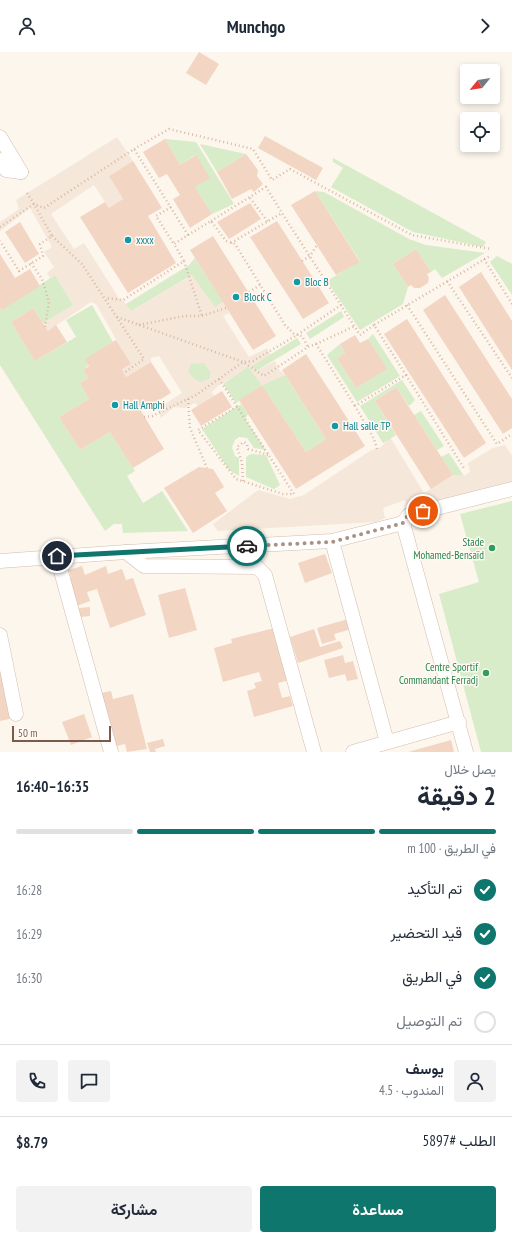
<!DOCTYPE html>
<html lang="ar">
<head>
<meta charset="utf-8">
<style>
	:root { --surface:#fff; --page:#f2f2f3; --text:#1f2937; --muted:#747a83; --line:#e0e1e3; --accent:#0f766e }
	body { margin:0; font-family:"PT Sans Narrow",Vazirmatn,sans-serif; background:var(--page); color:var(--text); direction:rtl; height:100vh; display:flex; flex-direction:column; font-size:15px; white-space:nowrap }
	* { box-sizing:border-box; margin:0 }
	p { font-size:13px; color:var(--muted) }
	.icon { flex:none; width:22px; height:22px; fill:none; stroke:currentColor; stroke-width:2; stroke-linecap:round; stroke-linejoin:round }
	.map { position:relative; height:700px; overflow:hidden; direction:ltr }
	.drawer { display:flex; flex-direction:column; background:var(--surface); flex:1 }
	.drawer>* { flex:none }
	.needle { width:26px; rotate:240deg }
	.fabs { position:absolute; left:460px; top:12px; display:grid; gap:8px }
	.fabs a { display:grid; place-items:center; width:40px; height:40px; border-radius:4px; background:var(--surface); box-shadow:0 2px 6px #0003; font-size:20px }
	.scale { position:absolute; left:12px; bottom:10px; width:99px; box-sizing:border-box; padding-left:4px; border:2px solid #7a5c4d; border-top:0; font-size:11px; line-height:14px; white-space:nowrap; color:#7a5c4d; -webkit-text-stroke:3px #fffaf3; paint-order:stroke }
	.pin { position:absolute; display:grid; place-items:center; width:34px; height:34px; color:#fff; margin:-17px; border:2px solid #fff; border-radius:50%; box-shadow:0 1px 4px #0007 }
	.courier { position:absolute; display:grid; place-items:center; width:40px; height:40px; margin:-20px; border:3px solid #0f766e; border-radius:50%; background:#fff; color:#222; box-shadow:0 1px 5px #0007 }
	.head em { font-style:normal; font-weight:700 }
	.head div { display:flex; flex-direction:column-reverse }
	.head { display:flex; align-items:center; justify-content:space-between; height:68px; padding:0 16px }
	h1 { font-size:26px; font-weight:700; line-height:30px }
	.bar { display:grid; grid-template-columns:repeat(4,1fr); gap:6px 4px; align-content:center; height:48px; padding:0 16px }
	.bar i { height:5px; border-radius:3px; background:var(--line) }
	.bar .on { background:var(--accent) }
	.bar p { grid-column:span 4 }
	.line { display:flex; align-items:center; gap:10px; padding:0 16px; border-top:1px solid var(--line) }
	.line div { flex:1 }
	.round { display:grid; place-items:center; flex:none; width:42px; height:42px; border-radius:4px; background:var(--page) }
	ol { padding:0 16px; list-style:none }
	li { display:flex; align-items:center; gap:12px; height:44px }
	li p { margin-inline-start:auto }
	li .icon { padding:4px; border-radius:50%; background:var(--accent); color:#fff; stroke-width:4 }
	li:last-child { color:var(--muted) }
	li i { width:22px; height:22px; border:2px solid var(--line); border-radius:50% }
	.primary-button { display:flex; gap:8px; margin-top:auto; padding:8px 16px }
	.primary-button a { flex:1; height:46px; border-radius:4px; background:var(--accent); color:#fff; font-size:16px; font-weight:700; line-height:46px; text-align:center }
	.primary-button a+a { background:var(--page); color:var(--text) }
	header { display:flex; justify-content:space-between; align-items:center; height:52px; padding:0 16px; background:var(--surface); font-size:18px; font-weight:700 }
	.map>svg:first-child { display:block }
</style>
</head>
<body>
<header><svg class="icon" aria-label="forward" viewBox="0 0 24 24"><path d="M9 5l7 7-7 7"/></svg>Munchgo<svg class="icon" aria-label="person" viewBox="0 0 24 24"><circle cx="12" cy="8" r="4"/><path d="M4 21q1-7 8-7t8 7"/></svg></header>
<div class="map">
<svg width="512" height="700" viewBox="0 0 512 700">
	<rect width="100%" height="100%" fill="#fdf6ec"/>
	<!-- residential -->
	<g fill="#f5e8da">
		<polygon points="117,85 133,109 109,124 123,147 109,156 94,133 51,162 74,197 84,191 120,248 123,248 131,259 193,223 215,255 223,250 229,261 223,264 249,305 267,296 271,303 256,319 275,309 279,318 285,323 262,333 248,316 218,334 212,340 214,344 198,354 195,351 185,356 174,355 161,366 157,357 182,341 159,304 151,306 151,310 126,325 122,317 130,312 96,252 91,250 48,279 43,271 73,253 55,223 50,226 47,221 54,215 44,200 52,195 30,156 0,179 0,170 19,157 16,148"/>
		<polygon points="390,385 424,441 453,423 464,424 470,420 468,411 493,396 505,393 512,404 512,430 431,452 407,456 405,448 383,456 385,466 376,470 218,479 213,472 258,438 290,447 304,443 370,399 381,395"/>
	</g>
	<!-- green -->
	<g fill="#d8ecc9">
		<polygon points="165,87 196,90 234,152 212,162 195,135 195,103 180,113"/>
		<polygon points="200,92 246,102 217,120"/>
		<polygon points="333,106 486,190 483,195 413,180 331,135 343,116 333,110"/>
		<polygon points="315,139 324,140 409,187 426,193 485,201 442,226 435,217 431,220 416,197 393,212 408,235 403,252 360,278 327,229 360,209"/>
		<polygon points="497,204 512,212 512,243 490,210"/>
		<polygon points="195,206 223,250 215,255 192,223 131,259 126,252 189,213"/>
		<polygon points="55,223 73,253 43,271 33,256 11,270 35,309 76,285 66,268 92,253 113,290 83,318 88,326 80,331 89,347 59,365 80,398 110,380 133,416 135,419 127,424 143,451 162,439 188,479 123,481 122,472 114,472 105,479 0,313 0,256 2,258"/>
		<polygon points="341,259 344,265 310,287 306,281"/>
		<polygon points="373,282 400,324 357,350 327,303 340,292 345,301 337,306 356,336 386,317 368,287"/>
		<polygon points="297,286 301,292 256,319 252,314"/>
		<polygon points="204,311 211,321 209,327 200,330 193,326 188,319 191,312"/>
		<polygon points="248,315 262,333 285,323 326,387 306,400 262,333 236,351 223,332"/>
		<polygon points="402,328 415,348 409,354 396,335 375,349 396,383 383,391 360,354"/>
		<polygon points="241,352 248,362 245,367 266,398 254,396 247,386 239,385 235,388 232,395 235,404 239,406 239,424 229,418 202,377"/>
		<polygon points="421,359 444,394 437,398 414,363"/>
		<polygon points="449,401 464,424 453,423 441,405"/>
		<polygon points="251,402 266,403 280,433 274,437 246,425 246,405"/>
		<polygon points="512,449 512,700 481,700 439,542 479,530 460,462"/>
	</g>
	<!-- building -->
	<g fill="#f3d5c3">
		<polygon points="199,0 219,12 206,33 186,21"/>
		<polygon points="265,84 323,116 316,128 258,96"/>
		<polygon points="165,87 180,113 196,103 210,126 195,135 212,162 190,176 173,147 180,143 167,122 159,126 143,100"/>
		<polygon points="246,102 258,118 257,124 263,132 254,140 251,137 232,147 217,120"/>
		<polygon points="133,109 162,156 148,164 176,211 128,241 80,165 105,150 109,156 123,147 109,124"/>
		<polygon points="315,139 360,210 336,223 291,153"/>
		<polygon points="250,151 261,167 229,187 217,170"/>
		<polygon points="277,169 329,251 303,267 250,185"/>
		<polygon points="20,170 39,202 25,211 5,180"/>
		<polygon points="213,184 276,284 253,298 190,198"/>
		<polygon points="416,197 431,220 427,222 429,226 428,231 420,236 414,236 411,233 408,235 393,212"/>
		<polygon points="0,202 15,226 30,217 40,234 2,258 0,256"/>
		<polygon points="481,220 512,269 512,318 459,235"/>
		<polygon points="445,243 512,347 512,376 503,382 423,258"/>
		<polygon points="33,256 48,279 56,273 67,290 35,309 11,270"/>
		<polygon points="407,267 486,391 464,406 384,282"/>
		<polygon points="355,283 360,291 368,287 387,317 356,336 337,306 345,301 340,292"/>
		<polygon points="116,288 131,312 122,317 126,325 151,310 171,341 141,359 164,397 133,416 110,380 80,398 59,365 89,347 80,331 88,326 83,318 89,314 85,307"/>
		<polygon points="306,302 365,394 296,437 239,348 262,333 306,400 326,387 282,318"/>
		<polygon points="396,335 453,423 431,437 375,349"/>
		<polygon points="222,339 232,355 201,374 191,358"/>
		<polygon points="199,415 213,417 224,435 215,441 227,459 193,481 164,436"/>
		<polygon points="325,502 332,521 305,531 298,511"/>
		<polygon points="82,514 85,523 106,514 108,522 122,517 126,528 133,526 146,563 110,576 97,537 87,540 90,549 77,554 68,527 71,526 69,518"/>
		<polygon points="185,536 197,578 169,586 158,543"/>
		<polygon points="90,555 90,564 80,565 79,556"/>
		<polygon points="348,567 352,577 334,582 336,588 322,592 317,576"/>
		<polygon points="278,575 293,627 278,631 282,646 290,644 293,654 254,665 247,639 256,636 254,631 262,629 259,620 223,630 214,596 232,591 231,587"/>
		<polygon points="314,577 320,595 340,589 343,596 298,611 290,585"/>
		<polygon points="343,603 345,611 353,609 358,627 347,629 345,622 329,626 324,608"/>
		<polygon points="0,615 14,666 0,669"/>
		<polygon points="111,639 113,647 133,642 147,697 127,700 125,692 110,696 97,642"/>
		<polygon points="84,662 92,685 71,693 62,670"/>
		<polygon points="163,687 165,694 155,697 156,700 150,700 147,691"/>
		<polygon points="451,688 454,700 408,700"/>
	</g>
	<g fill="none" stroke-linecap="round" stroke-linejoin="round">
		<!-- minor casing -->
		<g stroke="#d1beb0" stroke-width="15">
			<g id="minor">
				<polyline points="0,85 21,120"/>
				<polyline points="0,108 6,118 21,120"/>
				<polyline points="403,471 466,700"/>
				<polyline points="332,489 387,690"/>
				<polyline points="126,500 144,514 257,515 265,523 314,700"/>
				<polyline points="57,505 111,700"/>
				<polyline points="0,509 126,500 332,489 403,471 409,463 512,437"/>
				<polyline points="0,583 16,662"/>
				<polyline points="353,700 459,670"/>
			</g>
		</g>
		<!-- path -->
		<g stroke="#d9b8a5" stroke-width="2.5" stroke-dasharray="1 3" stroke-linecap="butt">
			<polyline points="134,97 169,77 253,97 272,128 290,117 412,183 491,197"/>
			<polyline points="27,141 34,152 44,156 134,97 188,183 174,192 184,209 123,248 105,246"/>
			<polyline points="250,146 268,170"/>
			<polyline points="171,155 156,164 174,192"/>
			<polyline points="211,169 266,135 282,161"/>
			<polyline points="0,175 34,152 52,184 40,192 43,204 19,219 0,189"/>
			<polyline points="188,183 211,169 226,189 235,192 285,273 294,282 302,284 308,295"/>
			<polyline points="52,184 82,212 144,307 124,321"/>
			<polyline points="231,191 282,161 360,283 374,273"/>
			<polyline points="484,207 512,252"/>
			<polyline points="184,209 202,264"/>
			<polyline points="302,209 310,204 317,193"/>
			<polyline points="31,211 42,227 49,250 45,275"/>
			<polyline points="447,229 512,326"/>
			<polyline points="249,240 260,233"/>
			<polyline points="407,253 497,392 512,382"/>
			<polyline points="117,265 243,310 264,324 308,295 316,292 355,354"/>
			<polyline points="139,273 184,264 202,264 226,256"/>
			<polyline points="316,292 355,274"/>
			<polyline points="406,323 465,418"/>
			<polyline points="219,327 294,442 283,442 236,427 198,378 238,354"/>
			<polyline points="188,347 190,376 207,416"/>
			<polyline points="144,365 152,364 196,343 243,310 253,309 297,283 341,253"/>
			<polyline points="377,397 374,387 355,354 406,323 374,273 490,204"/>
			<polyline points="243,429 242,411 237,395 244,390 247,392 248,397 269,403"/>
		</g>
		<!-- minor -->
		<use href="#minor" stroke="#fff" stroke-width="14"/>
	</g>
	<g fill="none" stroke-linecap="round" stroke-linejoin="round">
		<!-- done -->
		<polyline stroke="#a89285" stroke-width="4" stroke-dasharray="0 7.2" points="247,494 332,490 403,471 408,463 423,459"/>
		<!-- route -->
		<polyline stroke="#0f766e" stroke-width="5" points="57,504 247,494"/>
	</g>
	<!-- markers -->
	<g fill="#0f9aa8" stroke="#fffaf3" stroke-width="1.5">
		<circle cx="128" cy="188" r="4"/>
		<circle cx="297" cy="230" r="4"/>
		<circle cx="236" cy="245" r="4"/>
		<circle cx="115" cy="353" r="4"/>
		<circle cx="335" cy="374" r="4"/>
	</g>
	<g fill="#2e9e5b" stroke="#fffaf3" stroke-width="1.5">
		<circle cx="492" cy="496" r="4"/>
		<circle cx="486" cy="621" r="4"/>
	</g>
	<g text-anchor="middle" stroke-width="3" stroke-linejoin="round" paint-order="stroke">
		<!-- culture labels -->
		<g font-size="11" fill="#0d838f" stroke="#fffaf3" text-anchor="start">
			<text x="136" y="192">xxxx</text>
			<text x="305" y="234">Bloc B</text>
			<text x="244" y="249">Block C</text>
			<text x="123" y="357">Hall Amphi</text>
			<text x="343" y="378">Hall salle TP</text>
		</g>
		<!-- leisure labels -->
		<g font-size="11" fill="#27864d" stroke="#fffaf3" text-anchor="end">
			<text x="484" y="494">Stade<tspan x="484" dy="13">Mohamed-Bensaïd</tspan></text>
			<text x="478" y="619">Centre Sportif<tspan x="478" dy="13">Commandant Ferradj</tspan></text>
		</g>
	</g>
</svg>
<div class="fabs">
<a><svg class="needle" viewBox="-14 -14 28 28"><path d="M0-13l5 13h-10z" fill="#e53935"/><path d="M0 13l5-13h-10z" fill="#747a83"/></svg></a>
<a><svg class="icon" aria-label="locate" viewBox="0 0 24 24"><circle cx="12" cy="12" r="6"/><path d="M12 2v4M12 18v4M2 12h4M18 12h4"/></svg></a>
</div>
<div class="scale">50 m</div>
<div class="pin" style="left:423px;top:459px;background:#ea580c"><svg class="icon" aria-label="bag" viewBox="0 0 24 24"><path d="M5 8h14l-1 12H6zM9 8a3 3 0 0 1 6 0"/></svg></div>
<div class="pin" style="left:57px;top:504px;background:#1f2937"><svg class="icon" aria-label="home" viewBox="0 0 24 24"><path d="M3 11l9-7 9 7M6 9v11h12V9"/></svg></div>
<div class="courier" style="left:247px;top:494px"><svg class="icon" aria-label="car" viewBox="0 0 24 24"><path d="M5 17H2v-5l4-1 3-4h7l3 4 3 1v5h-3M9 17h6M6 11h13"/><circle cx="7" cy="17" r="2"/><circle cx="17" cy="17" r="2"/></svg></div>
</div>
<section class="drawer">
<div class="head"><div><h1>2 دقيقة</h1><p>يصل خلال</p></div><em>16:35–16:40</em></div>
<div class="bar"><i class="on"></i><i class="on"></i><i class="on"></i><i></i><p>في الطريق · 100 m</p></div>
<ol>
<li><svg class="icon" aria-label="check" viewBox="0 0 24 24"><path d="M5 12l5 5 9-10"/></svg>تم التأكيد<p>16:28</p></li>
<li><svg class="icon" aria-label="check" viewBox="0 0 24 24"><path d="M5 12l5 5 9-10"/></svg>قيد التحضير<p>16:29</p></li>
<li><svg class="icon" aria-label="check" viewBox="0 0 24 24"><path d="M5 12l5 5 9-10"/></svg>في الطريق<p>16:30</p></li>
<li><i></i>تم التوصيل</li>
</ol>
<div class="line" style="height:72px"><a class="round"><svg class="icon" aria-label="person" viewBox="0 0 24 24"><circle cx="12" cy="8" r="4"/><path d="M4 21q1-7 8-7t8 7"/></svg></a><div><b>يوسف</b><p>المندوب · 4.5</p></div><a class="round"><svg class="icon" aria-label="chat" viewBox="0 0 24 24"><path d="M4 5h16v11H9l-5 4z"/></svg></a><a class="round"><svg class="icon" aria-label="phone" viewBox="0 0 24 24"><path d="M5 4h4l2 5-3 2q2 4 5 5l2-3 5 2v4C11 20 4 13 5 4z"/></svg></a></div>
<div class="line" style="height:52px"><div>الطلب #5897</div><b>$8.79</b></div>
<div class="primary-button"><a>مساعدة</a><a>مشاركة</a></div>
</section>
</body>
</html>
